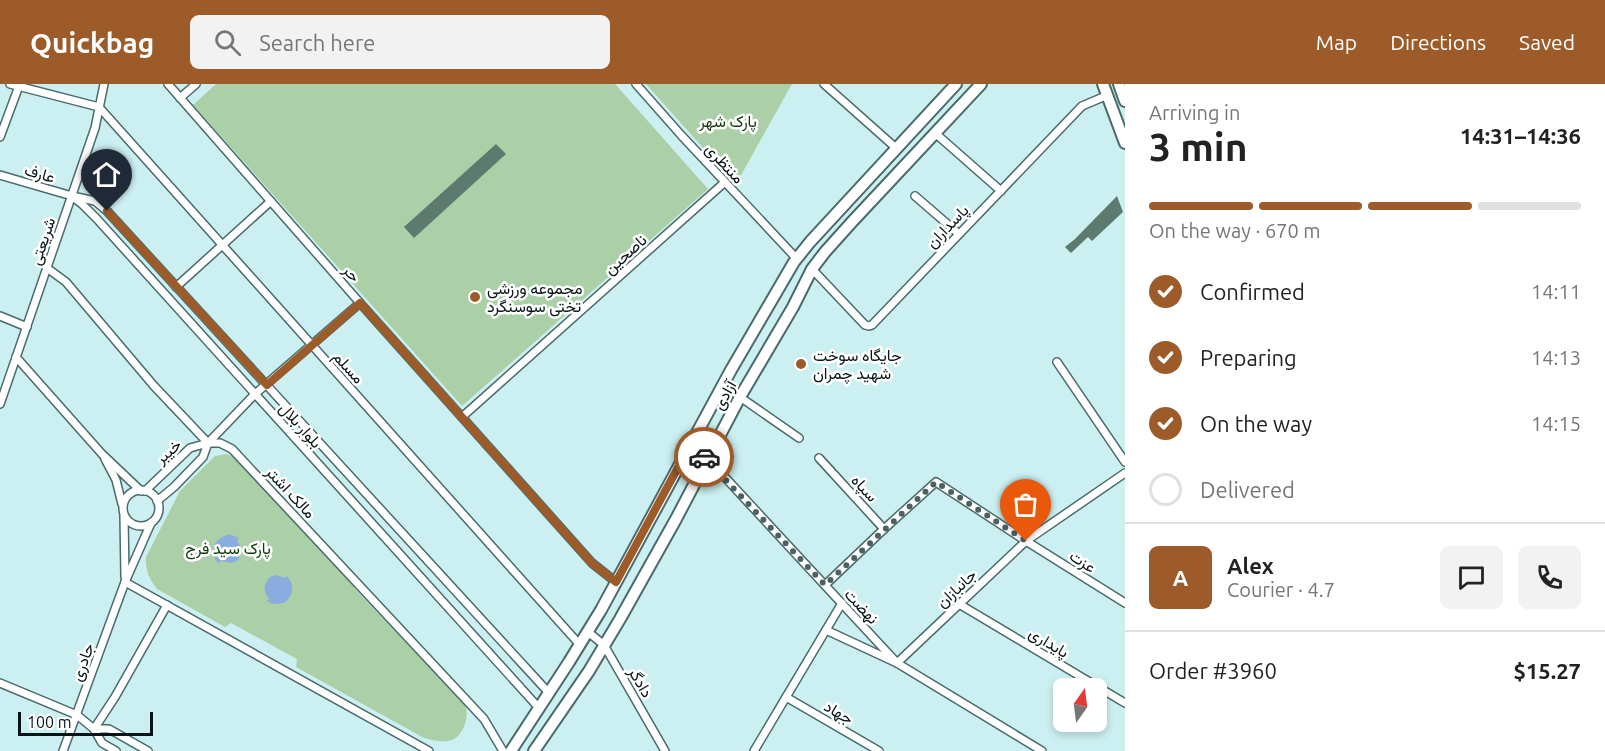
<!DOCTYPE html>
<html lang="en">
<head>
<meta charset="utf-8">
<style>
	:root { --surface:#fff; --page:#f2f2f2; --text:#222; --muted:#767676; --line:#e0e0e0; --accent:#9e5b2a }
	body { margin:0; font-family:Ubuntu,Vazirmatn,sans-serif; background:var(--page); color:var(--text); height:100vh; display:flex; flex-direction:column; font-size:22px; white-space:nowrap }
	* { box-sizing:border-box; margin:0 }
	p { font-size:20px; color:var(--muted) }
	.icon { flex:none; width:33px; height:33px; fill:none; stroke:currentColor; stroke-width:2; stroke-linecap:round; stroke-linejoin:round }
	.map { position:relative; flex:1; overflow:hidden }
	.sheet { display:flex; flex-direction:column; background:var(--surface); width:480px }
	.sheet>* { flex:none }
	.needle { width:39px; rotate:14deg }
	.buttons { position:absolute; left:1053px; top:594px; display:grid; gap:12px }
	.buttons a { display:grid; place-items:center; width:54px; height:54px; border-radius:9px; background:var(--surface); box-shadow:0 3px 9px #0003; font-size:30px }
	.scale { position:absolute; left:18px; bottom:15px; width:135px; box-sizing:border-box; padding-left:6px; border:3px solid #081415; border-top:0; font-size:16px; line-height:21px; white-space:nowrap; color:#081415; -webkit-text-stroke:4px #fff; paint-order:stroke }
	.pin { position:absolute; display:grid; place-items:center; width:51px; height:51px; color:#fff; margin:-62px -26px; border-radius:50% 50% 50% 0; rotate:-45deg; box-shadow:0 0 6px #0007 }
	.pin .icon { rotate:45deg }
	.courier { position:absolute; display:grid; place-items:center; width:60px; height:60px; margin:-30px; border:4px solid #9e5b2a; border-radius:50%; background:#fff; color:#222; box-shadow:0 2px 8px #0007 }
	.overview em { font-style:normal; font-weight:600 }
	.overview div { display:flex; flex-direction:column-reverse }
	.overview { display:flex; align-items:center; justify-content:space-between; height:102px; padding:0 24px }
	h1 { font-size:39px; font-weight:600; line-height:45px }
	.bar { display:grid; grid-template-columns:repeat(4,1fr); gap:9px 6px; align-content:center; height:72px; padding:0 24px }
	.bar i { height:8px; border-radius:4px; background:var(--line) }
	.bar .current { background:var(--accent) }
	.bar p { grid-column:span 4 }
	.line { display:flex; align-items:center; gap:15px; padding:0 24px; border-top:2px solid var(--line) }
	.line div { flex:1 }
	.round { display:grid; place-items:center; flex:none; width:63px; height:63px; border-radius:9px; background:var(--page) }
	ol { padding:0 24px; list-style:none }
	li { display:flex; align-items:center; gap:18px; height:66px }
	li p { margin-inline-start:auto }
	li .icon { padding:6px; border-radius:50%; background:var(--accent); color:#fff; stroke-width:4 }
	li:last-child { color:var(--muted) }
	li i { width:33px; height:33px; border:3px solid var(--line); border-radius:50% }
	header { display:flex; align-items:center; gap:36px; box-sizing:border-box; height:84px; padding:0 30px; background:var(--accent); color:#fff }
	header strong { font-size:28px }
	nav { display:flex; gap:33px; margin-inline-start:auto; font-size:21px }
	.search { width:420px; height:54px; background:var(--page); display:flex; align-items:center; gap:15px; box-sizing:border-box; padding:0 21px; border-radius:9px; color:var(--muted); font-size:22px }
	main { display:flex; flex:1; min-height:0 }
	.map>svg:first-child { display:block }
</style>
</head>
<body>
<header>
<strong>Quickbag</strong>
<div class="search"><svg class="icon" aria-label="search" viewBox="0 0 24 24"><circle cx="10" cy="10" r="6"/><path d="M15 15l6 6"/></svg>Search here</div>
<nav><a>Map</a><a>Directions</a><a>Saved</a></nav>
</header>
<main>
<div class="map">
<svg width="1125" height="667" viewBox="0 0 1125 667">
	<rect width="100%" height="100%" fill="#ccf0f1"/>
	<!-- green -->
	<g fill="#abcfa6">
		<polygon points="216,0 615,0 708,105 462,322 193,21"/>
		<polygon points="646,0 792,0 741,91 729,93"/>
		<path d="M227,370l11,5 118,125 -2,4 61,64 2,-2c13,14 44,42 49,58 2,9 -1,20 -7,27 -9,10 -24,6 -35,3l-128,-71 1,-8 -66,-36 -6,4 -68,-38c-8,-10 -12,-20 -11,-32l34,-66 35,-35z"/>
	</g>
	<!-- water -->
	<g fill="#8aaddf">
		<path d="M229,450l10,4 -2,3c6,7 5,13 0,20 -6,3 -10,2 -16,-1l-2,4c-12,-13 -5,-25 10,-30z"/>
		<path d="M276,491l8,3 3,-2c8,9 7,19 -3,27l-12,1 -5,-3 2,-3c-7,-7 -5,-14 1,-21z"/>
	</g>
	<!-- building -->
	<g fill="#5d7a6f">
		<polygon points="496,60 506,70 414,154 404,143"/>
		<polygon points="1117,112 1123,128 1092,157 1088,153 1071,169 1065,163 1075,155"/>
	</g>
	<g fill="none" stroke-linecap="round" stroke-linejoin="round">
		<!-- street casing -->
		<g stroke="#4a6a6b" stroke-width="10">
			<g id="street">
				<polyline points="10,0 99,23 580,561"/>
				<polyline points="168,0 360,219 592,479 616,498"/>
				<polyline points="636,0 681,51 797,175"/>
				<polyline points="824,0 896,64"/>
				<polyline points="180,14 196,0"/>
				<polyline points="935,49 1001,107"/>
				<polyline points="0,53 19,2"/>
				<polyline points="0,91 72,112 95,117 107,127 549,609"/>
				<polyline points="915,112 959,150"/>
				<polyline points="74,114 82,120 97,135 539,624"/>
				<polyline points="47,184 66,198 154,302 208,359"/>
				<polyline points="812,185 865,241 869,242 872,241 1082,22 1108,11"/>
				<polyline points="176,203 271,117"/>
				<polyline points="0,232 27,243"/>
				<polyline points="16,273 102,370 141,407"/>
				<polyline points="1057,278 1125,378"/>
				<polyline points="740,313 799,354"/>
				<polyline points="0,320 95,44 104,0"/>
				<polyline points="462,333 725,98"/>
				<polyline points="689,363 708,375 897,579 1042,667"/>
				<polyline points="819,374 884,445 825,501"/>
				<polyline points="105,375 116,396 122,420"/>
				<circle cx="141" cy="424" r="18"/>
				<polyline points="145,407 190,364 208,359 220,359 232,365 484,635 503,667"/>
				<polyline points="157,417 174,403 203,373 208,359 255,310 360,219"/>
				<polyline points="124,432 125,493"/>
				<polyline points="884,445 936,398 1026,457 1125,519"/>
				<polyline points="125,498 429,667"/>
				<polyline points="959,520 1125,619"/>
				<polyline points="826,546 897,579 1026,457 1125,389"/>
				<polyline points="588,548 604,561 665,667"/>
				<polyline points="0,599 77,631 94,645 115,613 167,521"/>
				<polyline points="786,613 879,667"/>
				<polyline points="63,667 125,498 151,439"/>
				<polyline points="116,667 102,659 94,645 109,645 148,667"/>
				<polyline points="754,667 842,519"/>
			</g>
		</g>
		<!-- secondary casing -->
		<g stroke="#4a6a6b" stroke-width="14">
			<g id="secondary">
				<polyline points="1103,0 1125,59"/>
				<polyline points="1119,0 1125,17"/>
				<polyline points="511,667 569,578 601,526 731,286 794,178 810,158 956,0"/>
				<polyline points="534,667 589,587 620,535 676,435 740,313 793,223 812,185 825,168 851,139 981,0"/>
			</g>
		</g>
		<!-- street -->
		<use href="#street" stroke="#fff" stroke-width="7"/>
		<!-- secondary -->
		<use href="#secondary" stroke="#fff" stroke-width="10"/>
	</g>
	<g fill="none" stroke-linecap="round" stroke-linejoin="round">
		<!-- done -->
		<polyline stroke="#4d6162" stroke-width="6" stroke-dasharray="0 10.8" points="704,373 825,501 936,398 1026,457"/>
		<!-- route -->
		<polyline stroke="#9e5b2a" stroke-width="8" points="107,127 267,301 360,219 592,479 616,498 689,363 704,373"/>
	</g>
	<!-- markers -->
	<g fill="#9e5b2a" stroke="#fff" stroke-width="2">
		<circle cx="475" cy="213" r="6"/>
		<circle cx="801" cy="280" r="6"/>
	</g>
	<g text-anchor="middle" stroke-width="5" stroke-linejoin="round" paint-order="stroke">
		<!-- park labels -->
		<g font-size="16" fill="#0e3907" stroke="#fff">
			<text x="728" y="43">پارک شهر</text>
			<text x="228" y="470">پارک سید فرج</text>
		</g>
		<!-- street labels -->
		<g font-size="16" fill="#081415" stroke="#fff">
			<text transform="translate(725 79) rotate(47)" y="6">منتظری</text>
			<text transform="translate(40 89) rotate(16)" y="6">عارف</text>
			<text transform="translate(947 142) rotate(-46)" y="6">پاسداران</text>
			<text transform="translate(42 157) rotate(-71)" y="6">شریعتی</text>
			<text transform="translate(625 170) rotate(-42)" y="6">ناصحین</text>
			<text transform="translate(352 189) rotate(49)" y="6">حر</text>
			<text transform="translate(349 283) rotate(48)" y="6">مسلم</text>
			<text transform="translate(724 311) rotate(-61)" y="6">آزادی</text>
			<text transform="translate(301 341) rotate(48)" y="6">بلوار بلال</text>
			<text transform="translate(168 367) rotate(-41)" y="6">خیبر</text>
			<text transform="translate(865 404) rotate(47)" y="6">سپاه</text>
			<text transform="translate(291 408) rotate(47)" y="6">مالک اشتر</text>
			<text transform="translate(1083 477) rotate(32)" y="6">عزت</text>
			<text transform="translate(956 504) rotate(-43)" y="6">جانبازان</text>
			<text transform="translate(862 522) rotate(47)" y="6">نهضت</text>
			<text transform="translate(1049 558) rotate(31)" y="6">پایداری</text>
			<text transform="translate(82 578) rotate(-70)" y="6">جادری</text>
			<text transform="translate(641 598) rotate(60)" y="6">دادگر</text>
			<text transform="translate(839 628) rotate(30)" y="6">جهاد</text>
		</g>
		<!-- poi labels -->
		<g font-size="16" fill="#081415" stroke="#fff" text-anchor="start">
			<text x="487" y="210">مجموعه ورزشی<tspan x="487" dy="18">تختی سوسنگرد</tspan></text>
			<text x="813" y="277">جایگاه سوخت<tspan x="813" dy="18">شهید چمران</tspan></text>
		</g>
	</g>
</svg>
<div class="buttons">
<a><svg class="needle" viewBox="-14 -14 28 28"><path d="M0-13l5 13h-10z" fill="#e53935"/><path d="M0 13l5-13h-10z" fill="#767676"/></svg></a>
</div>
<div class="scale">100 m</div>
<div class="pin" style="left:1026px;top:457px;background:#ea580c"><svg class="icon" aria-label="bag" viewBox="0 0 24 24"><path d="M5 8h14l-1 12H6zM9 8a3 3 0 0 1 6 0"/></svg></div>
<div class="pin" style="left:107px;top:127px;background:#1f2937"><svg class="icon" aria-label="home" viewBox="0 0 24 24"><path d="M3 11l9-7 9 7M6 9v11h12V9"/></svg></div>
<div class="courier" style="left:704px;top:373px"><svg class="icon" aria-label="car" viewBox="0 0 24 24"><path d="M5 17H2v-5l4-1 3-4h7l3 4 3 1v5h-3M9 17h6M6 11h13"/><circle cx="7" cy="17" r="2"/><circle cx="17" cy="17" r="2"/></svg></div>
</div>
<section class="sheet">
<div class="overview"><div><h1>3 min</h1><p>Arriving in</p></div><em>14:31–14:36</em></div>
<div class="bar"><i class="current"></i><i class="current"></i><i class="current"></i><i></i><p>On the way · 670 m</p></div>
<ol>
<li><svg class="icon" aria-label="check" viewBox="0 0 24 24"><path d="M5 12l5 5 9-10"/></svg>Confirmed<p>14:11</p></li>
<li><svg class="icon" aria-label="check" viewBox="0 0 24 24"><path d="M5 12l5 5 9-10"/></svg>Preparing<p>14:13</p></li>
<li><svg class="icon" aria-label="check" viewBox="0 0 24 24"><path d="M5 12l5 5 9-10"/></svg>On the way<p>14:15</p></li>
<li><i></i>Delivered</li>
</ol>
<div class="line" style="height:108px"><b class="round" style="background:var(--accent);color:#fff">A</b><div><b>Alex</b><p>Courier · 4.7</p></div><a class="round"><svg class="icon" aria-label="chat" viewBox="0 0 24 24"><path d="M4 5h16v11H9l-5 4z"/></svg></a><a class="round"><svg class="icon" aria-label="phone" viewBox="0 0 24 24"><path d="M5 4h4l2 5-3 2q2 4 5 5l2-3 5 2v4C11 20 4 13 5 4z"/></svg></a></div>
<div class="line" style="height:78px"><div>Order #3960</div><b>$15.27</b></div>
</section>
</main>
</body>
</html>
